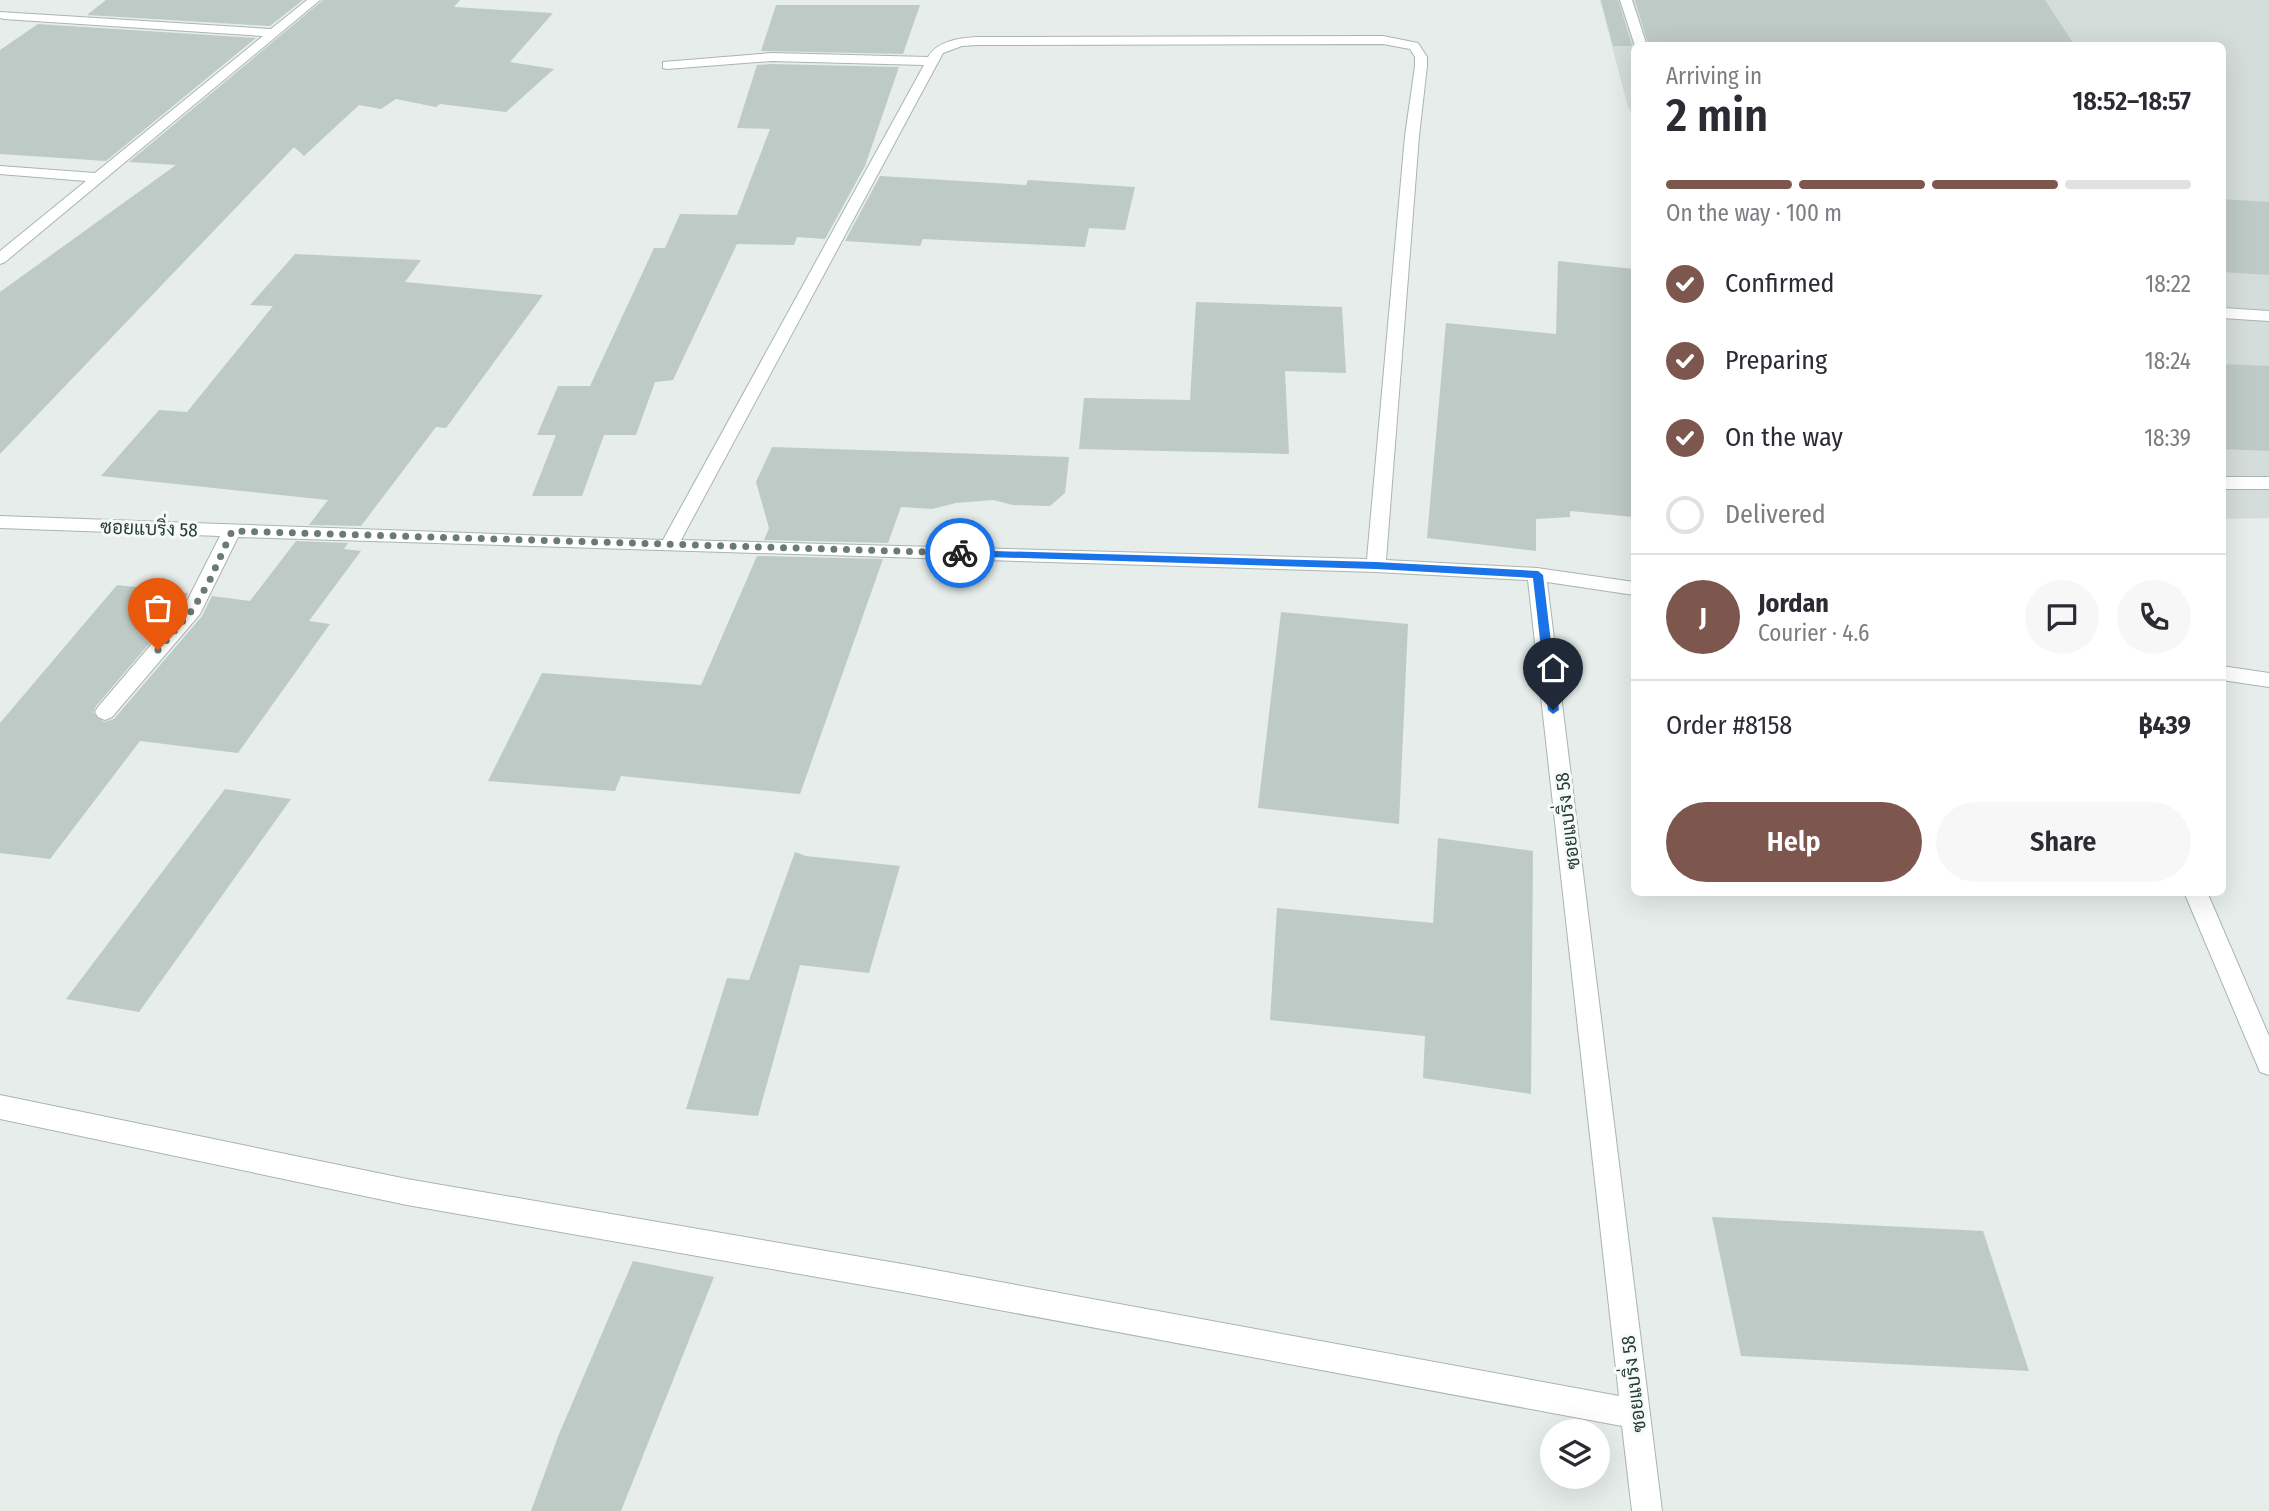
<!DOCTYPE html>
<html lang="en">
<head>
<meta charset="utf-8">
<style>
	:root { --surface:#fff; --page:#f7f7f7; --text:#2b2b33; --muted:#7c7c81; --line:#e1e1e2; --accent:#7d564e }
	body { margin:0; font-family:"Fira Sans Condensed",Sarabun,sans-serif; background:var(--page); color:var(--text); height:100vh; display:flex; flex-direction:column; font-size:26px; white-space:nowrap }
	* { box-sizing:border-box; margin:0 }
	p { font-size:23px; color:var(--muted) }
	.icon { flex:none; width:38px; height:38px; fill:none; stroke:currentColor; stroke-width:2; stroke-linecap:round; stroke-linejoin:round }
	.map { position:relative; flex:1; overflow:hidden }
	.drawer { position:absolute; left:1631px; top:42px; width:595px; height:854px; display:flex; flex-direction:column; background:var(--surface); border-radius:10px; box-shadow:0 7px 28px #0002 }
	.drawer>* { flex:none }
	.controls { position:absolute; left:1540px; top:1419px; display:grid; gap:14px }
	.controls a { display:grid; place-items:center; width:70px; height:70px; border-radius:50%; background:var(--surface); box-shadow:0 7px 28px #0002; font-size:35px }
	.pin { position:absolute; display:grid; place-items:center; width:60px; height:60px; color:#fff; margin:-72px -30px; border-radius:50% 50% 50% 0; rotate:-45deg; box-shadow:0 0 7px #0007 }
	.pin .icon { rotate:45deg }
	.courier { position:absolute; display:grid; place-items:center; width:70px; height:70px; margin:-35px; border:5px solid #1a73e8; border-radius:50%; background:#fff; color:#222; box-shadow:0 2px 9px #0007 }
	.summary em { font-style:normal; font-weight:600 }
	.summary div { display:flex; flex-direction:column-reverse }
	.summary { display:flex; align-items:center; justify-content:space-between; height:119px; padding:0 35px }
	h1 { font-size:46px; font-weight:600; line-height:52px }
	.bar { display:grid; grid-template-columns:repeat(4,1fr); gap:10px 7px; align-content:center; height:84px; padding:0 35px }
	.bar i { height:9px; border-radius:5px; background:var(--line) }
	.bar .current { background:var(--accent) }
	.bar p { grid-column:span 4 }
	.line { display:flex; align-items:center; gap:18px; padding:0 35px; border-top:2px solid var(--line) }
	.line div { flex:1 }
	.round { display:grid; place-items:center; flex:none; width:74px; height:74px; border-radius:37px; background:var(--page) }
	ol { padding:0 35px; list-style:none }
	li { display:flex; align-items:center; gap:21px; height:77px }
	li p { margin-inline-start:auto }
	li .icon { padding:7px; border-radius:50%; background:var(--accent); color:#fff; stroke-width:4 }
	li:last-child { color:var(--muted) }
	li i { width:38px; height:38px; border:4px solid var(--line); border-radius:50% }
	.action { display:flex; gap:14px; margin-top:auto; padding:14px 35px }
	.action a { flex:1; height:80px; border-radius:42px; background:var(--accent); color:#fff; font-size:28px; font-weight:600; line-height:80px; text-align:center }
	.action a+a { background:var(--page); color:var(--text) }
	.map>svg:first-child { display:block }
</style>
</head>
<body>
<div class="map">
<svg width="2269" height="1511" viewBox="0 0 2269 1511">
	<rect width="100%" height="100%" fill="#e6edea"/>
	<!-- built -->
	<polygon fill="#d4ddd9" points="1600,0 2269,0 2269,518 2223,519 2222,46 1634,46 1634,118 1628,107"/>
	<!-- building -->
	<g fill="#becac6">
		<polygon points="106,0 303,0 270,26 87,15"/>
		<polygon points="323,0 460,0 454,7 553,13 510,62 554,69 506,112 440,104 436,107 396,99 381,109 359,105 304,156 294,147 0,454 0,292 176,165 129,162"/>
		<polygon points="1601,0 1618,0 1632,46 1613,46"/>
		<polygon points="1635,0 2045,0 2075,46 1649,46"/>
		<polygon points="776,5 920,5 903,54 761,51"/>
		<polygon points="38,24 256,38 106,161 0,154 0,50"/>
		<polygon points="772,64 899,67 865,166 825,239 797,237 794,245 737,244 673,380 655,382 636,435 604,435 582,496 532,496 556,435 537,435 558,386 590,386 654,248 665,248 680,214 737,215 770,129 737,128 757,65"/>
		<polygon points="880,176 1026,185 1028,180 1135,187 1125,230 1089,228 1085,247 923,239 920,246 845,241"/>
		<polygon points="2222,199 2269,202 2269,275 2222,272"/>
		<polygon points="295,254 421,260 405,282 543,295 446,428 436,427 361,526 309,525 328,500 101,476 159,410 187,412 273,306 250,305"/>
		<polygon points="1558,261 1634,269 1634,517 1570,511 1570,517 1536,519 1536,551 1427,538 1446,323 1556,334"/>
		<polygon points="1196,302 1342,307 1346,373 1285,371 1289,454 1079,449 1084,398 1190,400"/>
		<polygon points="2222,364 2269,366 2269,451 2222,449"/>
		<polygon points="772,447 1069,457 1065,493 1050,506 1013,505 993,500 956,503 932,509 901,507 888,543 764,540 769,528 756,482"/>
		<polygon points="296,541 348,543 344,549 361,551 309,621 330,624 238,753 140,741 50,859 0,853 0,723 117,585 188,593 183,604 96,706 93,713 104,722 114,719 202,616 212,596 250,601"/>
		<polygon points="757,556 883,559 800,794 621,776 615,791 488,781 542,673 701,685"/>
		<polygon points="1281,612 1408,624 1399,824 1258,808"/>
		<polygon points="225,789 291,799 139,1012 66,999"/>
		<polygon points="1438,838 1533,851 1531,1094 1423,1078 1425,1036 1270,1020 1277,908 1433,923"/>
		<polygon points="795,852 806,856 900,866 869,973 800,965 758,1116 686,1109 727,978 749,980"/>
		<polygon points="1712,1217 1983,1231 2029,1371 1741,1356"/>
		<polygon points="633,1261 714,1277 621,1511 531,1511 559,1434"/>
	</g>
	<g fill="none" stroke-linecap="round" stroke-linejoin="round">
		<!-- service casing -->
		<g stroke="#a9b5b1" stroke-width="2">
			<g id="service">
				<polygon points="1620,0 1632,0 1647,46 1635,46"/>
				<polygon points="2222,308 2269,311 2269,321 2222,318"/>
				<rect x="2222" y="477" width="47" height="12"/>
			</g>
		</g>
		<!-- minor casing -->
		<g stroke="#a9b5b1" stroke-width="2">
			<g id="minor">
				<polygon points="307,0 320,0 5,262 0,264 0,251 86,181 0,174 0,166 95,173 263,36 4,19 0,18 0,12 271,29"/>
				<path d="M1383,36l35,7 9,14v9l-8,70 -33,424 151,8 97,14v13l-87,-13 115,929h-30l-10,-85 -714,-133 -501,-88 -407,-86v-24l407,84 501,86 711,131 -91,-816 -152,-8 -1138,-35 -38,77 -88,103 -7,3 -7,-3 -3,-5 3,-5 87,-102 35,-69 -220,-8v-12l663,24 261,-475 -152,-4 -105,8 -4,-1v-6l109,-9 156,4c9,-16 31,-19 49,-20zM1383,44l27,5 5,8v9l-10,70 -38,423 -686,-19 262,-487 19,-7 15,-1z"/>
				<polygon points="2222,666 2269,673 2269,687 2222,680"/>
				<polygon points="2184,892 2207,892 2269,1036 2269,1075 2260,1072"/>
			</g>
		</g>
		<!-- service -->
		<use href="#service" fill="#fff" fill-rule="evenodd"/>
		<!-- minor -->
		<use href="#minor" fill="#fff" fill-rule="evenodd"/>
	</g>
	<!-- route -->
	<polygon fill="#1a73e8" points="960,550 1376,562 1538,571 1543,575 1559,710 1553,714 1548,710 1533,578 1376,569 957,556 957,551"/>
	<g fill="none" stroke-linecap="round" stroke-linejoin="round">
		<!-- done -->
		<polyline stroke="#6a7b76" stroke-width="7" stroke-dasharray="0 12.6" points="158,650 193,609 209,582 232,531 960,553"/>
	</g>
	<g text-anchor="middle" stroke-width="6" stroke-linejoin="round" paint-order="stroke">
		<!-- street labels -->
		<g font-size="19" fill="#273d37" stroke="#f6faf8">
			<text transform="translate(149 528) rotate(2)" y="7">ซอยแบริ่ง 58</text>
			<text transform="translate(1567 821) rotate(-97)" y="7">ซอยแบริ่ง 58</text>
			<text transform="translate(1633 1384) rotate(-97)" y="7">ซอยแบริ่ง 58</text>
		</g>
	</g>
</svg>
<div class="controls">
<a><svg class="icon" aria-label="layers" viewBox="0 0 24 24"><path d="M12 4l9 5-9 5-9-5zM3 14l9 5 9-5"/></svg></a>
</div>
<div class="pin" style="left:158px;top:650px;background:#ea580c"><svg class="icon" aria-label="bag" viewBox="0 0 24 24"><path d="M5 8h14l-1 12H6zM9 8a3 3 0 0 1 6 0"/></svg></div>
<div class="pin" style="left:1553px;top:710px;background:#1f2937"><svg class="icon" aria-label="home" viewBox="0 0 24 24"><path d="M3 11l9-7 9 7M6 9v11h12V9"/></svg></div>
<div class="courier" style="left:960px;top:553px"><svg class="icon" aria-label="bike" viewBox="0 0 24 24"><circle cx="6" cy="16" r="4"/><circle cx="18" cy="16" r="4"/><path d="M6 16l4-8h5l3 8M10 8l3 8H6M13 5h3"/></svg></div>
<section class="drawer">
<div class="summary"><div><h1>2 min</h1><p>Arriving in</p></div><em>18:52–18:57</em></div>
<div class="bar"><i class="current"></i><i class="current"></i><i class="current"></i><i></i><p>On the way · 100 m</p></div>
<ol>
<li><svg class="icon" aria-label="check" viewBox="0 0 24 24"><path d="M5 12l5 5 9-10"/></svg>Confirmed<p>18:22</p></li>
<li><svg class="icon" aria-label="check" viewBox="0 0 24 24"><path d="M5 12l5 5 9-10"/></svg>Preparing<p>18:24</p></li>
<li><svg class="icon" aria-label="check" viewBox="0 0 24 24"><path d="M5 12l5 5 9-10"/></svg>On the way<p>18:39</p></li>
<li><i></i>Delivered</li>
</ol>
<div class="line" style="height:126px"><b class="round" style="background:var(--accent);color:#fff">J</b><div><b>Jordan</b><p>Courier · 4.6</p></div><a class="round"><svg class="icon" aria-label="chat" viewBox="0 0 24 24"><path d="M4 5h16v11H9l-5 4z"/></svg></a><a class="round"><svg class="icon" aria-label="phone" viewBox="0 0 24 24"><path d="M5 4h4l2 5-3 2q2 4 5 5l2-3 5 2v4C11 20 4 13 5 4z"/></svg></a></div>
<div class="line" style="height:91px"><div>Order #8158</div><b>฿439</b></div>
<div class="action"><a>Help</a><a>Share</a></div>
</section>
</div>
</body>
</html>
